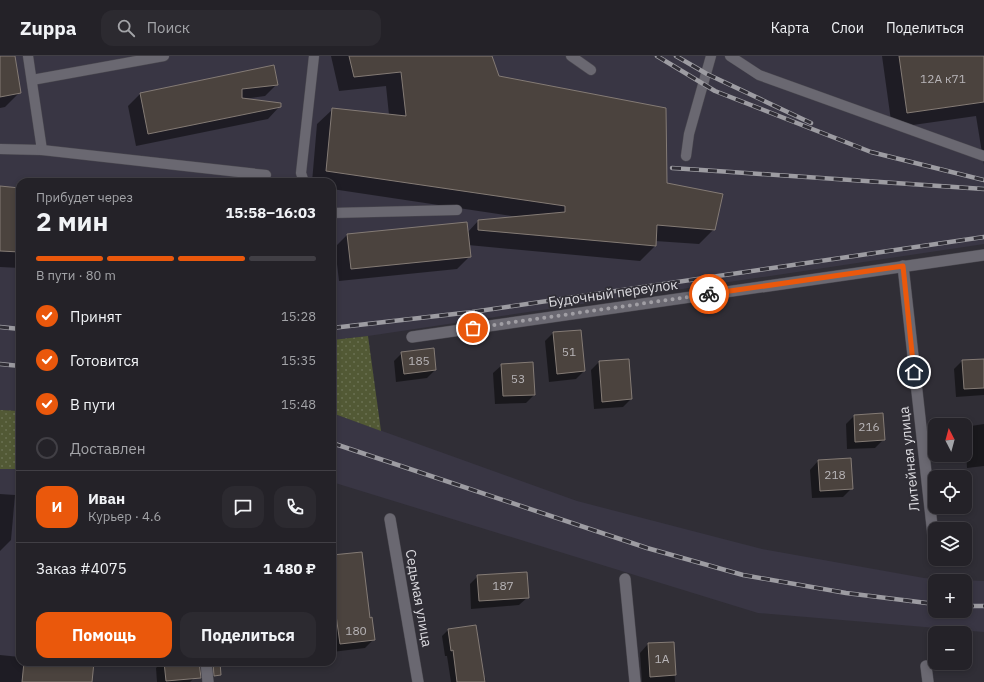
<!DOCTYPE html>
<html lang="ru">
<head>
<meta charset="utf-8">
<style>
	:root { --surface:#242228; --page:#2c2a30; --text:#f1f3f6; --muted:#a3a4a8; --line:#413f45; --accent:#ea580c }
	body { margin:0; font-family:"IBM Plex Sans",sans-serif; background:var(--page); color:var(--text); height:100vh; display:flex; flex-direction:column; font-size:15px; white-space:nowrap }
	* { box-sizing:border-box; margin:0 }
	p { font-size:13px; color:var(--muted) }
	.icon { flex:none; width:22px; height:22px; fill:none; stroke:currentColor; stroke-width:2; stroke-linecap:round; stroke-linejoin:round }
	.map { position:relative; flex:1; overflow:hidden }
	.drawer { position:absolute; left:16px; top:122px; width:320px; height:488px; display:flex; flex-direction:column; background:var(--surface); border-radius:12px; box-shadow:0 2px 6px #0003,0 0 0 1px var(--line) }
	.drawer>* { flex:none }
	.needle { width:26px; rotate:354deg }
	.controls { position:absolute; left:928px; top:362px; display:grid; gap:8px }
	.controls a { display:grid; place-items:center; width:44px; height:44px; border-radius:8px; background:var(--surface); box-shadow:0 2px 6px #0003,0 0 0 1px var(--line); font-size:20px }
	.pin { position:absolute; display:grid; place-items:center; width:34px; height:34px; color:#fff; margin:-17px; border:2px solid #fff; border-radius:50%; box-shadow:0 1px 4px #0007 }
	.courier { position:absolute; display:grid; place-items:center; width:40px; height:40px; margin:-20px; border:3px solid #ea580c; border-radius:50%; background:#fff; color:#222; box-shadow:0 1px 5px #0007 }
	.overview em { font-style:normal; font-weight:800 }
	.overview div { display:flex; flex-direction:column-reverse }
	.overview { display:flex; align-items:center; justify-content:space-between; height:68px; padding:0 20px }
	h1 { font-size:26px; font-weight:800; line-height:30px }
	.bar { display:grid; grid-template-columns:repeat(4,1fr); gap:6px 4px; align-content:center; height:48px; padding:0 20px }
	.bar i { height:5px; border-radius:3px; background:var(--line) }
	.bar .on { background:var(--accent) }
	.bar p { grid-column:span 4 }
	.line { display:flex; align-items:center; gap:10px; padding:0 20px; border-top:1px solid var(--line) }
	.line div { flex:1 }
	.round { display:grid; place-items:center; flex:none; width:42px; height:42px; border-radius:12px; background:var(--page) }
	ol { padding:0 20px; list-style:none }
	li { display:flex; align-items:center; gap:12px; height:44px }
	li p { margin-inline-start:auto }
	li .icon { padding:4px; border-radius:50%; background:var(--accent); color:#fff; stroke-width:4 }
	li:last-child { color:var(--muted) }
	li i { width:22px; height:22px; border:2px solid var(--line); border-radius:50% }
	.action { display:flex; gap:8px; margin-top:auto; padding:8px 20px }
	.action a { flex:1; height:46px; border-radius:12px; background:var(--accent); color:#fff; font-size:16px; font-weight:800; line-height:46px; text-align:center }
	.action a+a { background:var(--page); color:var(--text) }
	header { display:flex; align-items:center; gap:24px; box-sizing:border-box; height:56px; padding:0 20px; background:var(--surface); border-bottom:1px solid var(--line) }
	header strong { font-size:19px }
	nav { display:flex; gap:22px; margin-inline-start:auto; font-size:14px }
	.search { width:280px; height:36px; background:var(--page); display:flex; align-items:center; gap:10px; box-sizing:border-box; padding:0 14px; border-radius:12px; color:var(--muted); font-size:15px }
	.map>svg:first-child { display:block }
</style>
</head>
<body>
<header>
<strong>Zuppa</strong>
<div class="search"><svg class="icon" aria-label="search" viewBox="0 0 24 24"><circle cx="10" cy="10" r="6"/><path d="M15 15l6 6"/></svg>Поиск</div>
<nav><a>Карта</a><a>Слои</a><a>Поделиться</a></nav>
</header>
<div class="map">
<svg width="984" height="626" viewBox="0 0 984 626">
	<defs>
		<pattern id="grass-dots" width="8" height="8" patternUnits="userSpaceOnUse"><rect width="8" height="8" fill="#525935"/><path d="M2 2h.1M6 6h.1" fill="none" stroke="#6a7052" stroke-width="1.8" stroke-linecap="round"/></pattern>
	</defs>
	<rect width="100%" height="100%" fill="#302e36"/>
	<!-- built -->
	<g fill="#393644" fill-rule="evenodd">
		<polygon points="0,0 984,0 984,188 368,280 332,284 332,126 20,126 20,355 0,354"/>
		<path d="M332,357l245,88 185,48 162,29 60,3v51l-226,-19 -426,-131zM935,525h30v30h-30z"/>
		<polygon points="0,413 20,413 20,606 94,606 92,626 0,626"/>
	</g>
	<!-- grass -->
	<g fill="url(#grass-dots)">
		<polygon points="368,280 381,375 332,357 332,284"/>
		<polygon points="0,354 20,355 20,413 0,413"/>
	</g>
	<!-- shadow -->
	<g fill="#0007">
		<polygon points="0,0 14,0 20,36 5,51 0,52"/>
		<polygon points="331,0 491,0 499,21 666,128 714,173 699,188 655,185 655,190 640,205 468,189 469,201 457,213 339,225 335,191 347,179 467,177 478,165 518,161 332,133 332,126 312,126 317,68 333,53 389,59 386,30 339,35"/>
		<polygon points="882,0 984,0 984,109 976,60 892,72"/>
		<polygon points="274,10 277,28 265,40 244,43 280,50 268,63 136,90 128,50 140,38"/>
		<polygon points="0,131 20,133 20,212 0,211"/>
		<polygon points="553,277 584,315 576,323 549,326 545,285"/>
		<polygon points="402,297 435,314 427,322 396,326 394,305"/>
		<polygon points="984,304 984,339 956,341 954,313 962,305"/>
		<polygon points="599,306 631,343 623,351 594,353 591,314"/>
		<polygon points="502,309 534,339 526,347 495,348 493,317"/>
		<polygon points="854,360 884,383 875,392 847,393 846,368"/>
		<polygon points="984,368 984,410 967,412 965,376 971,370"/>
		<polygon points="818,405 852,432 843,441 812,442 810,414"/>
		<polygon points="0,438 15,439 11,484 0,495"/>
		<polygon points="332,500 369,563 374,583 365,592 332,596"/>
		<polygon points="478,520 528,541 519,549 471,553 470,528"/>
		<polygon points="475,570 483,621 485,621 486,626 451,626 447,600 445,600 442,580 448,574"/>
		<polygon points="673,587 675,626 642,626 640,597 648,588"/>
		<polygon points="0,599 20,601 20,606 93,606 91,626 0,626"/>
		<polygon points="162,606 192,606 194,622 190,626 157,626 156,612"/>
	</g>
	<!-- building -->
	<g fill="#4b433e" stroke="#847b75">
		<polygon points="0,0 15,0 21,37 0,41"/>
		<polygon points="349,0 492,0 499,20 666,52 667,127 723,138 715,174 657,169 656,190 478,174 478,164 565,156 565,150 326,115 332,52 406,60 401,16 354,21"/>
		<polygon points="899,0 984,0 984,46 907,57"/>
		<polygon points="274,9 278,29 242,33 242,42 281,47 281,51 148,78 140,37"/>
		<polygon points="0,130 20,132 20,196 0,195"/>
		<polygon points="467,166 471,201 351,213 347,178"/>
		<polygon points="581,274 585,315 557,318 553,276"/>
		<polygon points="434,292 436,314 404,318 401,296"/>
		<polygon points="629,303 632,343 602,346 599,305"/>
		<polygon points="984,303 984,332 964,333 962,304"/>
		<polygon points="533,306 535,339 503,340 501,308"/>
		<polygon points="883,357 885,384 855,386 854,359"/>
		<polygon points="851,402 853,433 820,435 818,404"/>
		<polygon points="362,496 370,562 372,561 375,584 340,588 332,530 332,499"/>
		<polygon points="527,516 529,542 479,545 477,519"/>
		<polygon points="476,569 485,626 457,626 453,594 451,595 448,573"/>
		<polygon points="674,586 676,619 650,621 648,587"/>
		<polygon points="24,606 94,606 92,626 22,626"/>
		<polygon points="164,606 199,606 201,622 166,625"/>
		<polygon points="213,606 220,606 221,619 214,620"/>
	</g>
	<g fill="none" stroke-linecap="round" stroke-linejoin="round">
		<!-- service casing -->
		<g stroke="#4b4950" stroke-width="11">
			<g id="service">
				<polyline points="571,0 591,14"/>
				<polyline points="730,0 759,19 984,100"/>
				<polyline points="32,24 164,0"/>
				<polyline points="0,93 42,94 28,0"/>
				<polyline points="42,94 266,119"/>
				<polyline points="686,100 689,78 711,0"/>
				<polyline points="304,126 301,117 314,0"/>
				<polyline points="332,157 457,154"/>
			</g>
		</g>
		<!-- minor casing -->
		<g stroke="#4b4950" stroke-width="12">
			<g id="minor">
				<polyline points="903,210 935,497"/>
				<polyline points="412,281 984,199"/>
				<polyline points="390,463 418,626"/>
				<polyline points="625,523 635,626"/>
				<polyline points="206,606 208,626"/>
				<polyline points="926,610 928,626"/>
			</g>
		</g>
		<!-- service -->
		<use href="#service" stroke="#6a6871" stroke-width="10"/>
		<!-- minor -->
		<use href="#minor" stroke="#6a6871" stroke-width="11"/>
		<!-- rail casing -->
		<g stroke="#9d9ca2" stroke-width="4.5">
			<g id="rail">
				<polyline points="657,0 715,35 871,96 984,124"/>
				<polyline points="676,0 707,18 811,67"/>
				<polyline points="672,112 984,133"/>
				<polyline points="0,271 20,273"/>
				<polyline points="332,272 472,256 984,181"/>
				<polyline points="0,308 20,310"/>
				<polyline points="332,387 647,492 743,519 846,537 935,548"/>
				<polyline points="965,550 984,550"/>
			</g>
		</g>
		<!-- rail -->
		<use href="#rail" stroke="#302e36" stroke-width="3" stroke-dasharray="9" stroke-linecap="butt"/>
	</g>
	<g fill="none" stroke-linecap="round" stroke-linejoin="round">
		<!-- done -->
		<polyline stroke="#a09ea4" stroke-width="4" stroke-dasharray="0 7.2" points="473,272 709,238"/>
		<!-- route -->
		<polyline stroke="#ea580c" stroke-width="5" points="709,238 903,210 914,316"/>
	</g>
	<g text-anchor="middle" stroke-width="3.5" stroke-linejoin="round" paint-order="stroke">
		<!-- number labels -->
		<g font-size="12" fill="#b8b5b8">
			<text x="943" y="27">12А к71</text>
			<text x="569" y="300">51</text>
			<text x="419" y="309">185</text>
			<text x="518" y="327">53</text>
			<text x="869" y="375">216</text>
			<text x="835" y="423">218</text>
			<text x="503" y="534">187</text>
			<text x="356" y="579">180</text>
			<text x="662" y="607">1А</text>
		</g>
		<!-- street labels -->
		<g font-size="14" fill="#dcdbe0" stroke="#302e36">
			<text transform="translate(613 237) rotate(-8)" y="5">Будочный переулок</text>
			<text transform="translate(909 403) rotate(-96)" y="5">Литейная улица</text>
			<text transform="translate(419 542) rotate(80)" y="5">Седьмая улица</text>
		</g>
	</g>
</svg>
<div class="controls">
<a><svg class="needle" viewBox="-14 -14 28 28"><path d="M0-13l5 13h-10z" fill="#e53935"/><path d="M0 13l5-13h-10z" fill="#a3a4a8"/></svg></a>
<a><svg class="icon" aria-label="locate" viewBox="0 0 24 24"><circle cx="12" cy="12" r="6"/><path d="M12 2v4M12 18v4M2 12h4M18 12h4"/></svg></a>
<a><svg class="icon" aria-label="layers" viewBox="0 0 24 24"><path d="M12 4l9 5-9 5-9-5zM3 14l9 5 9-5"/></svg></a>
<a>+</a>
<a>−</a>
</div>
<div class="pin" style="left:473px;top:272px;background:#ea580c"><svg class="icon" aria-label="bag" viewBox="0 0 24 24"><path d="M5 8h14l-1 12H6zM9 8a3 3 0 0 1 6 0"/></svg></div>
<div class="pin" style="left:914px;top:316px;background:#1f2937"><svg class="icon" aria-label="home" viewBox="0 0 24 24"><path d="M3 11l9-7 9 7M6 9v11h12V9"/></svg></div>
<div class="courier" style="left:709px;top:238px"><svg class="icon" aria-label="bike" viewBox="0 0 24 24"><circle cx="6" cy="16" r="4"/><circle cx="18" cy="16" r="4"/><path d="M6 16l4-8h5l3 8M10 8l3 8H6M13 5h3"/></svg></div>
<section class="drawer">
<div class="overview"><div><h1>2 мин</h1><p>Прибудет через</p></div><em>15:58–16:03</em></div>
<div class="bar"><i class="on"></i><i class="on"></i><i class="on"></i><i></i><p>В пути · 80 m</p></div>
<ol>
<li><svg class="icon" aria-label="check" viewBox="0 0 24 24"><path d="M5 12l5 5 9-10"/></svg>Принят<p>15:28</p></li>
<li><svg class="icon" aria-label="check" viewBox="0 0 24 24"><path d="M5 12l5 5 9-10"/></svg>Готовится<p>15:35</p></li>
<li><svg class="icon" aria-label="check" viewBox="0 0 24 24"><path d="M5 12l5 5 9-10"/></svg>В пути<p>15:48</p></li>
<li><i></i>Доставлен</li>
</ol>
<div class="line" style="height:72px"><b class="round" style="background:var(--accent);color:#fff">И</b><div><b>Иван</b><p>Курьер · 4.6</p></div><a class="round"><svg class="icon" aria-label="chat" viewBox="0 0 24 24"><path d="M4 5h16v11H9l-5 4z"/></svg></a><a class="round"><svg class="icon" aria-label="phone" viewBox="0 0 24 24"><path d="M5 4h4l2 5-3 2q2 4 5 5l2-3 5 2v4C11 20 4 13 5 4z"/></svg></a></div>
<div class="line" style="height:52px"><div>Заказ #4075</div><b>1 480 ₽</b></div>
<div class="action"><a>Помощь</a><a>Поделиться</a></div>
</section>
</div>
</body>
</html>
